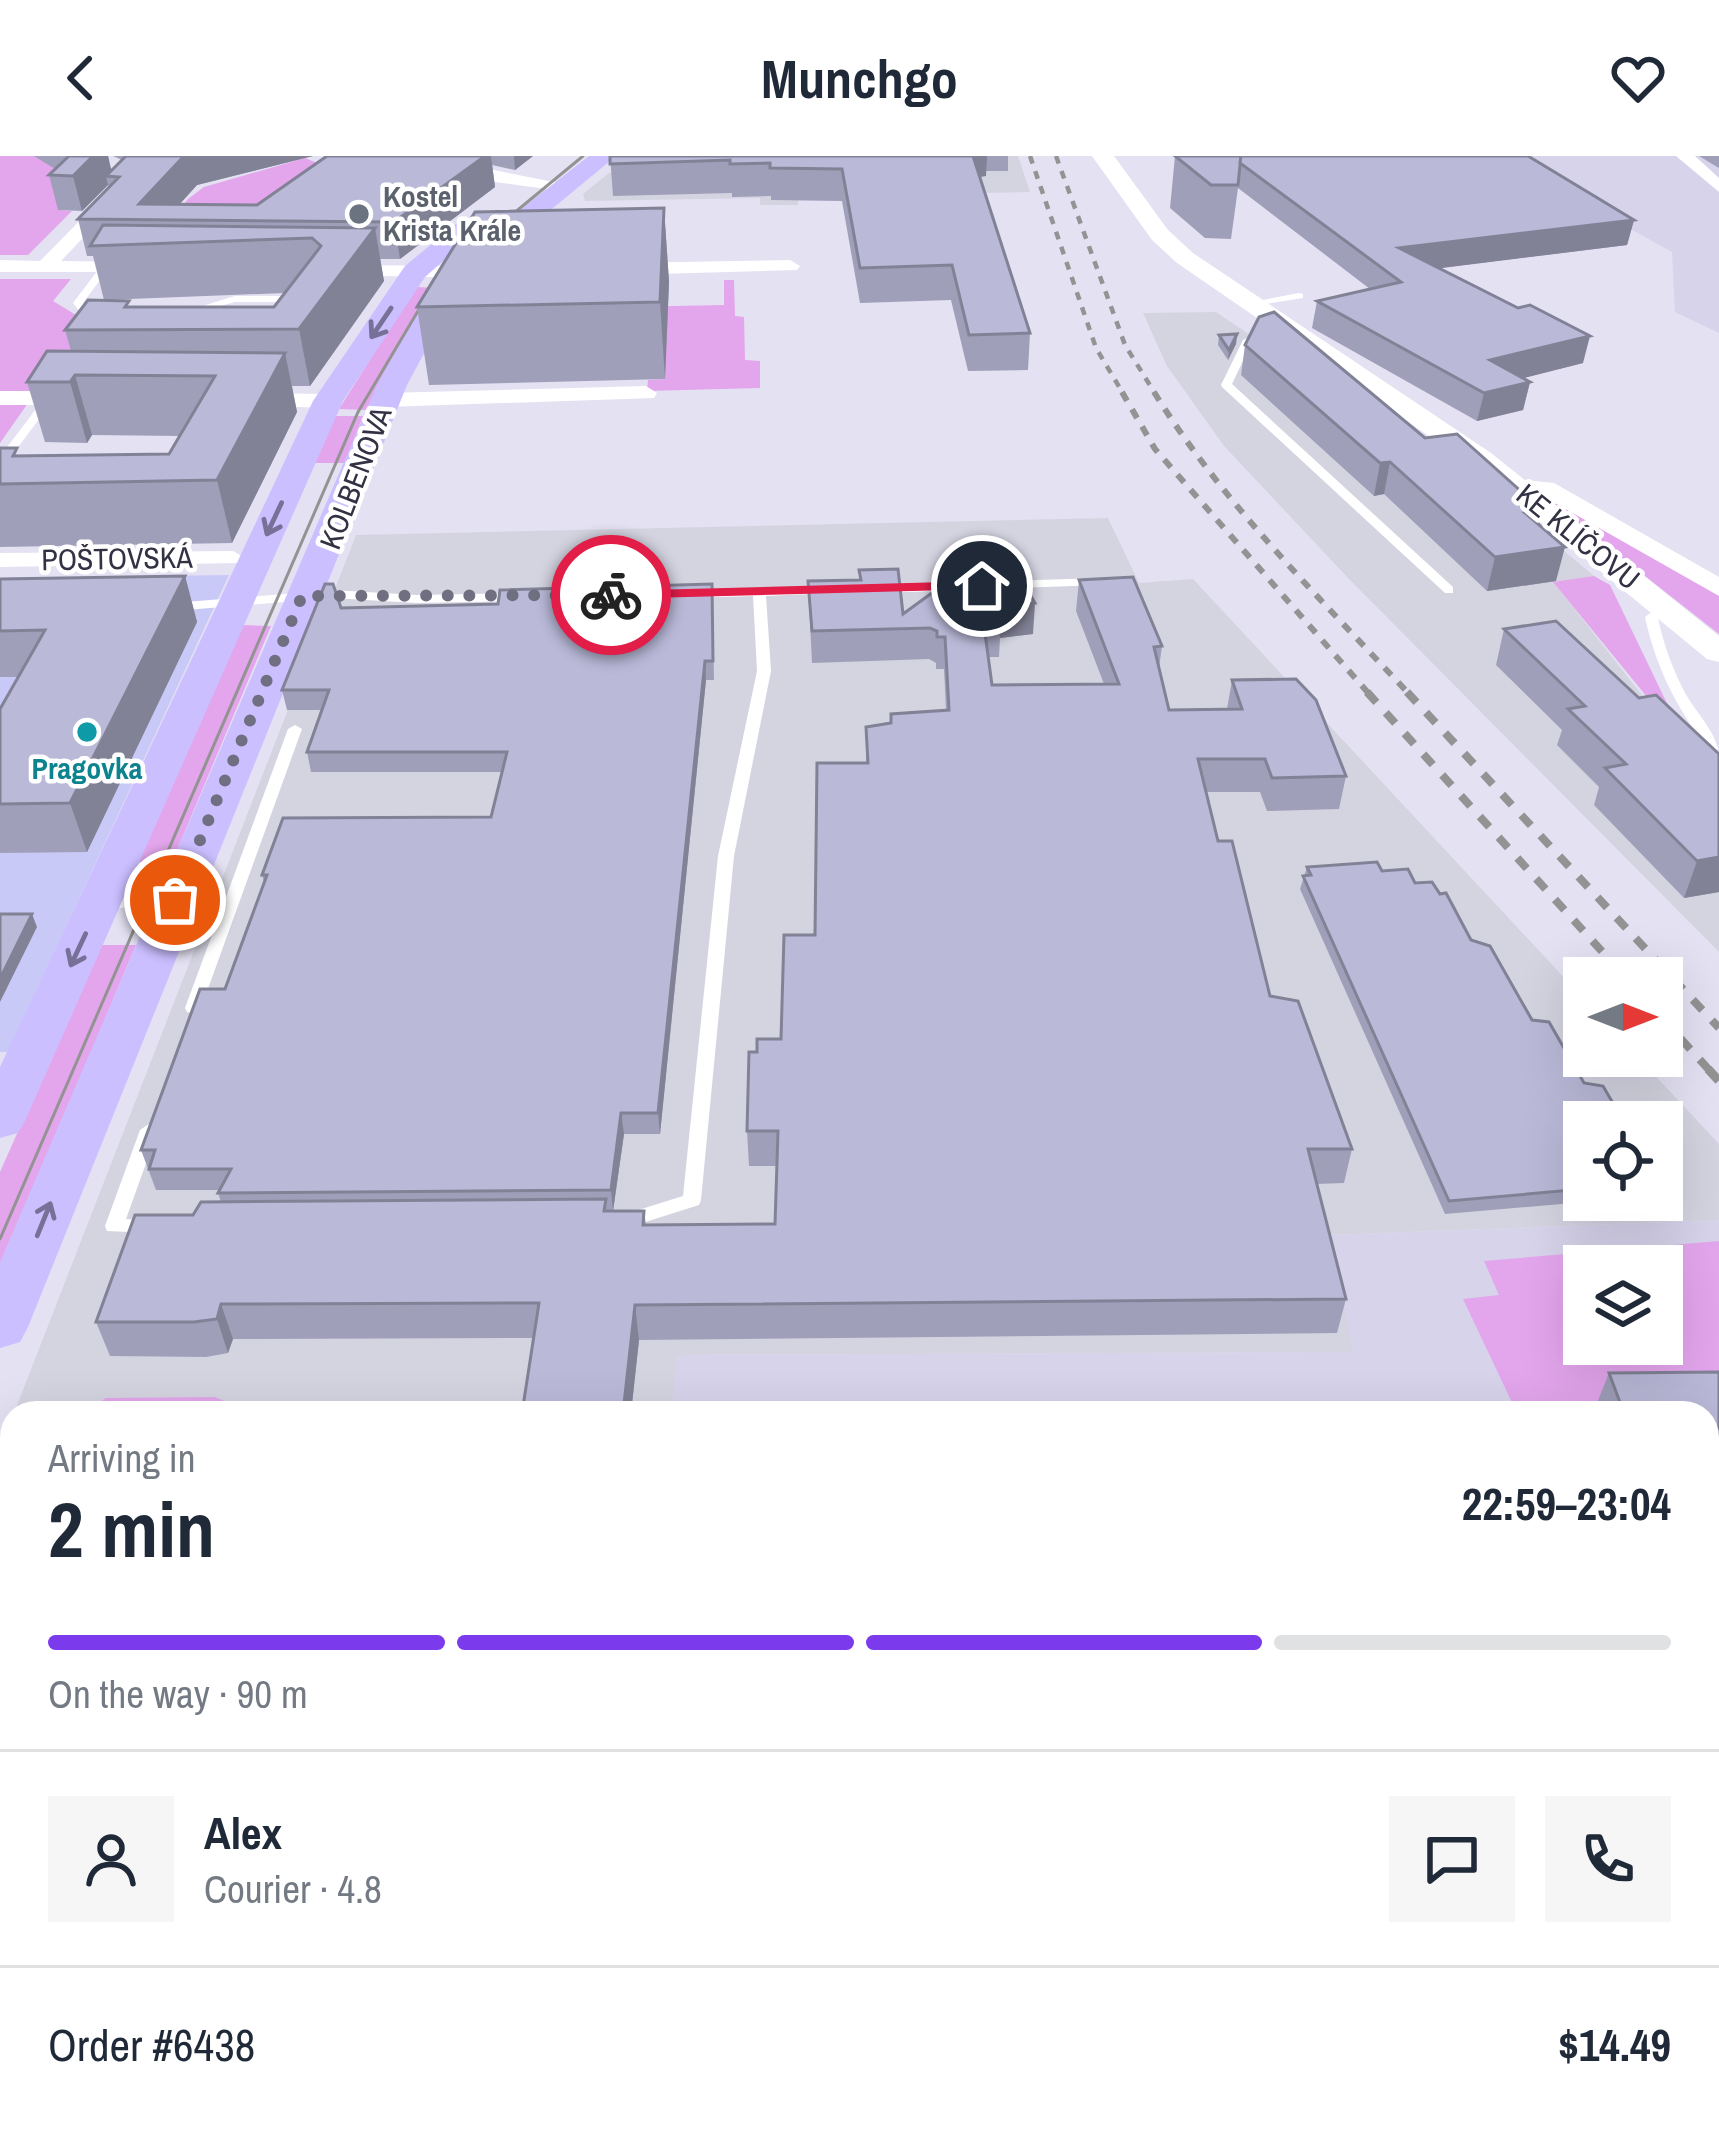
<!DOCTYPE html>
<html lang="en">
<head>
<meta charset="utf-8">
<style>
	:root { --surface:#fff; --page:#f6f6f7; --text:#1f2937; --muted:#747a83; --line:#e0e1e3; --accent:#7c3aed }
	body { margin:0; font-family:"Archivo Narrow",sans-serif; background:var(--page); color:var(--text); height:100vh; display:flex; flex-direction:column; font-size:45px; white-space:nowrap }
	* { box-sizing:border-box; margin:0 }
	p { font-size:39px; color:var(--muted) }
	.icon { flex:none; width:66px; height:66px; fill:none; stroke:currentColor; stroke-width:2; stroke-linecap:round; stroke-linejoin:round }
	.map { position:relative; flex:1; overflow:hidden }
	.drawer { position:absolute; left:0px; top:1245px; width:1719px; height:747px; display:flex; flex-direction:column; background:var(--surface); border-radius:36px 36px 0 0; box-shadow:0 12px 48px #0002 }
	.drawer>* { flex:none }
	.needle { width:78px; rotate:90deg }
	.tools { position:absolute; left:1563px; top:801px; display:grid; gap:24px }
	.tools a { display:grid; place-items:center; width:120px; height:120px; border-radius:0px; background:var(--surface); box-shadow:0 12px 48px #0002; font-size:60px }
	.pin { position:absolute; display:grid; place-items:center; width:102px; height:102px; color:#fff; margin:-51px; border:6px solid #fff; border-radius:50%; box-shadow:0 3px 12px #0007 }
	.courier { position:absolute; display:grid; place-items:center; width:120px; height:120px; margin:-60px; border:9px solid #e11d48; border-radius:50%; background:#fff; color:#222; box-shadow:0 3px 15px #0007 }
	.overview em { font-style:normal; font-weight:700 }
	.overview div { display:flex; flex-direction:column-reverse }
	.overview { display:flex; align-items:center; justify-content:space-between; height:204px; padding:0 48px }
	h1 { font-size:78px; font-weight:700; line-height:90px }
	.bar { display:grid; grid-template-columns:repeat(4,1fr); gap:18px 12px; align-content:center; height:144px; padding:0 48px }
	.bar i { height:15px; border-radius:9px; background:var(--line) }
	.bar .selected { background:var(--accent) }
	.bar p { grid-column:span 4 }
	.line { display:flex; align-items:center; gap:30px; padding:0 48px; border-top:3px solid var(--line) }
	.line div { flex:1 }
	.round { display:grid; place-items:center; flex:none; width:126px; height:126px; border-radius:0px; background:var(--page) }
	header { display:flex; justify-content:space-between; align-items:center; height:156px; padding:0 48px; background:var(--surface); font-size:54px; font-weight:700 }
	.map>svg:first-child { display:block }
</style>
</head>
<body>
<header><svg class="icon" aria-label="back" viewBox="0 0 24 24"><path d="M15 5l-7 7 7 7"/></svg>Munchgo<svg class="icon" aria-label="heart" viewBox="0 0 24 24"><path d="M12 20l-8-8c-3-5 5-10 8-4 3-6 11-1 8 4z"/></svg></header>
<div class="map">
<svg width="1719" height="1991" viewBox="0 0 1719 1991">
	<rect width="100%" height="100%" fill="#e4e1f3"/>
	<!-- residential -->
	<g fill="#d6d3eb" fill-rule="evenodd">
		<polygon points="1499,0 1719,0 1719,177 1675,156 1672,96"/>
		<path d="M1719,1064v927h-1111l1,-11h1098v-723h-1036l5,-58 676,-3 -23,-117zM1584,1110h78v78h-78z"/>
	</g>
	<!-- commercial -->
	<polygon fill="#c9c9f8" points="229,419 8,896 0,896 0,422"/>
	<!-- industrial -->
	<g fill="#d4d4e1" fill-rule="evenodd">
		<polygon points="668,0 1018,0 1030,36 799,41 798,49 760,49 760,42 585,45 583,38 609,17 660,15"/>
		<polygon points="1216,156 1538,373 1594,420 1554,427 1667,571 1719,621 1719,796 1349,423 1224,290 1167,210 1143,157"/>
		<path d="M1108,362l31,65 54,-4 391,420v57h53l82,88v76l-390,15 24,117 -676,3 -6,58h-657l342,-878zM1584,966h78v78h-78z"/>
		<polygon points="12,1262 12,1980 609,1980 608,1991 0,1991 0,1293"/>
	</g>
	<!-- green -->
	<g fill="#e3a5ec" fill-rule="evenodd">
		<polygon points="0,0 42,0 60,13 60,54 72,55 28,99 0,99"/>
		<polygon points="305,2 354,22 159,81 188,43 204,31"/>
		<polygon points="0,123 71,123 53,145 76,159 151,159 28,247 0,287"/>
		<polygon points="724,124 734,124 735,160 744,161 745,204 760,205 760,232 647,235 648,224 665,223 666,197 522,153 724,149"/>
		<polygon points="416,131 437,132 366,254 339,253"/>
		<polygon points="335,260 363,260 345,307 311,307"/>
		<polygon points="1552,347 1568,350 1719,439 1719,478"/>
		<polygon points="1594,420 1610,429 1688,591 1553,426"/>
		<polygon points="242,469 271,470 172,706 137,706"/>
		<polygon points="101,789 136,789 0,1113 0,1016"/>
		<path d="M1719,1085v203l-12,-31h-190l-54,-114 36,-4 -15,-34zM1584,1110h78v78h-78z"/>
		<polygon points="215,1241 243,1253 242,1257 84,1257 106,1242"/>
		<polygon points="1707,1735 1719,1735 1719,1965 1707,1925"/>
		<polygon points="609,1980 751,1980 750,1991 608,1991"/>
	</g>
	<g fill="none" stroke-linecap="round" stroke-linejoin="round">
		<!-- service -->
		<g fill="#fff" fill-rule="evenodd">
			<polygon points="101,110 109,112 83,147 87,151 108,155 103,158 80,156 73,147"/>
			<polygon points="1299,137 1303,138 1303,142 1247,151 1242,148"/>
			<polygon points="235,140 299,140 304,143 299,146 235,146 191,158 186,155"/>
			<polygon points="1259,175 1268,177 1251,188 1232,228 1453,431 1453,437 1445,437 1222,231 1221,229 1243,184"/>
			<polygon points="45,241 54,243 13,298 5,298 5,294"/>
			<polygon points="1098,422 1104,426 1102,429 880,437 874,433 880,429"/>
			<polygon points="828,430 834,434 832,437 766,440 771,515 734,700 701,1044 699,1049 623,1073 616,1071 614,1066 616,1061 683,1040 718,700 757,515 753,440 688,442 682,438 688,434"/>
			<polygon points="332,434 417,439 522,437 528,441 522,445 417,447 332,442 173,455 167,451 173,447"/>
			<path d="M1663,447l6,4 -11,11c5,25 14,49 26,73 11,21 35,43 35,66l-5,-1c-34,-41 -58,-87 -69,-139z"/>
			<polygon points="295,569 302,573 201,852 193,857 187,856 185,852 288,573"/>
			<polygon points="149,968 158,974 126,1063 159,1065 161,1070 159,1075 152,1077 107,1075 105,1070 140,974"/>
			<rect x="0" y="1563" width="12" height="22"/>
		</g>
		<!-- minor -->
		<g fill="#fff" fill-rule="evenodd">
			<polygon points="393,0 423,0 579,31 570,36 479,24"/>
			<polygon points="1676,0 1695,0 1719,22 1719,36"/>
			<polygon points="108,36 123,40 61,105 140,106 150,112 147,116 0,116 0,104 40,105"/>
			<polygon points="790,104 800,110 797,114 622,119 612,113 622,107"/>
			<polygon points="334,109 488,110 498,116 488,122 327,119 327,111"/>
			<polygon points="646,230 657,237 654,242 385,251 374,244 385,237"/>
			<polygon points="0,235 80,235 91,242 80,249 0,249"/>
			<polygon points="250,237 328,238 339,245 328,252 242,249 239,244"/>
			<polygon points="1514,323 1554,327 1719,421 1719,440 1541,339 1506,335 1506,325"/>
			<polygon points="233,395 245,402 242,407 0,411 0,397"/>
			<polygon points="101,735 175,735 191,744 175,753 90,751 85,744 90,737"/>
			<rect x="791" y="1980" width="54" height="11"/>
			<polygon points="1608,1980 1662,1980 1665,1991 1611,1991"/>
		</g>
		<!-- tertiary -->
		<polygon fill="#fff" fill-rule="evenodd" points="1092,0 1114,0 1168,74 1193,97 1491,297 1719,480 1719,506 1707,503 1471,309 1177,107 1152,84"/>
		<!-- secondary -->
		<g fill="#cbbfff" fill-rule="evenodd">
			<polygon points="589,0 616,0 477,115 442,164 407,229 28,1171 20,1186 0,1192 0,1106 377,229 413,164 457,103"/>
			<polygon points="471,61 484,69 425,121 343,245 25,965 18,977 0,982 0,911 313,245 405,110 462,63"/>
		</g>
		<!-- tram -->
		<g stroke="#939393" stroke-width="3">
			<polyline points="491,76 583,0"/>
			<polyline points="0,1083 358,256 437,123"/>
		</g>
		<!-- rail-far3 -->
		<g stroke="#939393" stroke-width="4.5" stroke-dasharray="8 8" stroke-linecap="butt">
			<polyline points="1030,0 1096,192 1124,239"/>
			<polyline points="1056,0 1125,189 1156,239"/>
		</g>
		<!-- rail-far2 -->
		<g stroke="#939393" stroke-width="6" stroke-dasharray="10 10" stroke-linecap="butt">
			<polyline points="1122,236 1155,293 1370,539"/>
			<path d="M1154,236c70,113 166,206 256,303"/>
		</g>
		<!-- rail-far1 -->
		<g stroke="#939393" stroke-width="8" stroke-dasharray="14 14" stroke-linecap="butt">
			<polyline points="1367,536 1626,822"/>
			<polyline points="1407,536 1719,872"/>
			<polyline points="1662,862 1711,916"/>
		</g>
		<!-- rail -->
		<polyline stroke="#939393" stroke-width="9" stroke-dasharray="16 16" stroke-linecap="butt" points="1708,913 1719,925"/>
	</g>
	<!-- wall -->
	<g fill="#a09fba">
		<polygon points="34,0 108,0 111,15 122,4 113,0 313,0 197,29 180,48 257,49 327,0 533,0 515,14 492,9 495,31 400,103 380,103 384,125 310,230 292,230 297,256 232,387 0,391 0,292 20,300 169,298 180,280 92,279 87,287 45,286 27,226 71,195 65,174 131,151 274,151 285,137 104,144 93,100 87,100 78,63 109,32 108,29 82,55 58,54 49,19 55,13"/>
		<polygon points="610,0 1008,0 1008,15 986,15 986,20 980,21 1030,177 1028,214 968,215 951,144 860,147 842,45 771,44 771,40 732,41 732,37 613,40"/>
		<polygon points="1175,0 1528,0 1634,64 1627,89 1439,112 1583,207 1523,222 1530,226 1523,254 1477,265 1312,172 1317,145 1370,133 1238,32 1231,83 1205,82 1170,52"/>
		<polygon points="1699,0 1719,0 1719,12"/>
		<polygon points="664,52 669,126 665,223 429,229 417,151"/>
		<polygon points="1237,178 1236,188 1228,204 1218,189 1219,179"/>
		<polygon points="1245,189 1539,369 1556,425 1487,435 1384,338 1374,340 1241,219"/>
		<polygon points="859,414 903,458 936,434 1033,478 1000,482 999,501 988,501 992,529 1104,528 1076,455 1079,424 1162,490 1159,512 1169,554 1227,553 1232,524 1346,620 1339,653 1267,655 1260,636 1206,636 1218,685 1270,840 1352,993 1344,1027 1316,1028 1346,1143 1337,1177 639,1184 631,1257 522,1257 534,1182 233,1183 228,1197 206,1201 110,1200 96,1166 193,1059 221,1046 218,1037 219,1034 156,1034 141,994 225,833 264,726 262,719 491,661 502,616 311,616 307,596 322,554 287,554 282,534 341,452 498,448 712,428 714,524 706,524 660,978 624,978 613,1055 644,1055 646,1069 775,1068 777,1010 749,1010 747,975 757,896 781,883 866,607 866,571 946,554 944,513 936,513 936,507 929,503 812,507 808,425 859,424"/>
		<polygon points="185,420 197,466 87,696 0,697 0,553 18,521 0,521 0,423"/>
		<polygon points="1504,473 1639,542 1719,598 1719,736 1684,742 1594,649 1599,631 1557,589 1562,574 1496,509"/>
		<polygon points="1307,711 1382,715 1415,727 1471,784 1584,927 1584,1044 1608,1044 1445,1058 1300,733"/>
		<polygon points="1719,1216 1719,1483 1707,1483 1707,1257 1593,1257 1609,1217"/>
		<rect x="0" y="1346" width="12" height="136"/>
		<polygon points="1717,1519 1719,1519 1719,1709 1707,1673 1707,1536"/>
		<rect x="0" y="1599" width="12" height="314"/>
		<polygon points="959,1980 1111,1980 1112,1991 959,1991"/>
		<polygon points="1362,1980 1548,1980 1551,1991 1364,1991"/>
	</g>
	<!-- shaded-wall -->
	<g fill="#828297">
		<polygon points="93,0 108,0 113,21 106,20 108,29 82,55 73,20"/>
		<polygon points="184,0 313,0 197,29 165,64 139,48"/>
		<polygon points="485,0 491,0 495,31 400,103 394,66"/>
		<polygon points="514,0 533,0 515,14"/>
		<polygon points="969,0 987,0 986,20 969,22"/>
		<polygon points="664,52 669,126 665,223 660,146"/>
		<polygon points="1634,64 1627,89 1394,118 1399,92"/>
		<polygon points="375,72 384,125 310,230 299,173"/>
		<polygon points="1237,178 1236,188 1228,204 1229,194"/>
		<polygon points="1590,180 1583,207 1484,232 1490,204"/>
		<polygon points="285,197 297,256 232,387 217,324"/>
		<polygon points="75,219 92,279 87,287 70,226"/>
		<polygon points="1530,226 1523,254 1477,265 1484,237"/>
		<polygon points="1390,306 1384,338 1374,340 1380,307"/>
		<polygon points="1543,355 1534,388 1525,357"/>
		<polygon points="1565,391 1556,425 1487,435 1495,401"/>
		<polygon points="185,420 197,466 87,696 70,647"/>
		<polygon points="1035,447 1033,478 1000,482 998,451"/>
		<polygon points="705,505 706,524 660,978 658,957"/>
		<polygon points="1719,701 1719,736 1684,742 1697,705"/>
		<polygon points="32,758 37,771 0,846 0,823"/>
		<polygon points="621,957 624,978 613,1055 611,1034"/>
		<polygon points="221,1148 233,1183 228,1197 217,1163"/>
		<polygon points="635,1149 639,1184 631,1257 623,1257"/>
		<polygon points="131,1980 158,1980 156,1991 128,1991"/>
		<polygon points="539,1980 550,1980 550,1991 538,1991"/>
	</g>
	<!-- building -->
	<g fill="#bab9d8" stroke="#828297" stroke-width="3">
		<polygon points="69,0 93,0 73,20 49,19"/>
		<polygon points="126,0 184,0 139,48 257,49 327,0 485,0 394,66 78,63 119,21 106,20"/>
		<polygon points="610,0 973,0 1030,177 969,179 952,109 860,112 842,13 770,12 770,7 730,8 730,4 610,8"/>
		<polygon points="1175,0 1241,0 1238,29 1211,29"/>
		<polygon points="1241,0 1528,0 1634,64 1399,92 1518,152 1530,149 1590,180 1490,204 1530,226 1484,237 1317,145 1401,126 1240,7"/>
		<polygon points="664,52 660,146 417,151 475,56"/>
		<polygon points="103,69 375,72 299,173 65,174 88,144 129,145 125,151 274,151 321,90 312,82 90,90"/>
		<polygon points="1274,156 1425,282 1457,278 1543,355 1525,357 1565,391 1495,401 1390,306 1380,307 1245,189 1259,161"/>
		<polygon points="1237,178 1229,194 1219,179"/>
		<polygon points="47,195 285,197 217,324 0,328 0,292 17,292 13,300 169,298 215,220 75,219 70,226 27,226"/>
		<polygon points="898,413 903,458 936,434 947,437 974,415 997,413 1018,419 1035,447 998,451 1000,469 984,470 992,529 1119,528 1079,424 1133,421 1162,490 1154,491 1169,554 1242,553 1232,524 1296,523 1316,544 1346,620 1272,622 1265,603 1198,603 1218,685 1232,685 1270,840 1298,845 1352,993 1308,993 1346,1143 635,1149 623,1257 522,1257 539,1147 221,1148 217,1163 194,1166 96,1166 135,1059 193,1059 201,1046 606,1043 604,1055 644,1055 643,1069 775,1068 778,975 747,975 749,896 757,896 757,883 781,883 784,779 815,779 817,607 868,607 866,571 891,567 891,558 949,554 945,481 937,481 937,475 930,472 812,475 808,425 861,424 859,414"/>
		<polygon points="185,420 70,647 0,648 0,553 45,474 0,475 0,423"/>
		<polygon points="325,428 333,428 341,452 498,448 500,434 712,428 713,505 705,505 658,957 621,957 611,1034 218,1037 231,1013 149,1013 155,994 141,994 200,833 225,833 267,719 262,719 283,662 491,661 507,596 307,596 329,534 282,534"/>
		<polygon points="1556,465 1639,542 1656,539 1719,598 1719,701 1697,705 1605,612 1626,608 1568,553 1585,550 1504,473"/>
		<polygon points="1377,706 1382,715 1408,713 1415,727 1432,726 1440,738 1446,737 1471,784 1490,790 1532,864 1549,866 1584,927 1603,930 1624,966 1584,966 1584,1033 1449,1045 1303,720 1311,719 1307,711"/>
		<polygon points="0,758 32,758 0,823"/>
		<polygon points="1719,1216 1719,1413 1707,1413 1707,1257 1624,1257 1609,1217"/>
		<polygon points="405,1250 437,1251 436,1257 403,1257"/>
		<rect x="0" y="1346" width="12" height="103"/>
		<polygon points="0,1599 12,1599 12,1880 0,1881"/>
		<polygon points="0,1971 12,1971 12,1980 131,1980 128,1991 0,1991"/>
		<polygon points="449,1980 539,1980 538,1991 448,1991"/>
		<polygon points="966,1980 1111,1980 1112,1991 967,1991"/>
		<polygon points="1401,1980 1548,1980 1551,1991 1403,1991"/>
	</g>
	<!-- one-way arrows -->
	<defs><path id="oneway-shaft" d="M-6 0H5M1.5-3L5.5 0L1.5 3" fill="none" stroke-width="1.6" stroke-linecap="round" stroke-linejoin="round" transform="scale(3)"/></defs>
	<g stroke="#777198">
		<use href="#oneway-shaft" transform="translate(381 167) rotate(124)"/>
		<use href="#oneway-shaft" transform="translate(274 363) rotate(115)"/>
		<use href="#oneway-shaft" transform="translate(78 794) rotate(115)"/>
		<use href="#oneway-shaft" transform="translate(44 1063) rotate(-68)"/>
	</g>
	<!-- route -->
	<polygon fill="#e11d48" points="982,425 987,433 611,443 604,439 611,435"/>
	<g fill="none" stroke-linecap="round" stroke-linejoin="round">
		<!-- done -->
		<polyline stroke="#706f81" stroke-width="12" stroke-dasharray="0 21.6" points="175,744 302,440 611,439"/>
	</g>
	<!-- markers -->
	<circle fill="#6b7280" stroke="#fff" stroke-width="4.5" cx="359" cy="58" r="12"/>
	<circle fill="#0f9aa8" stroke="#fff" stroke-width="4.5" cx="87" cy="576" r="12"/>
	<g text-anchor="middle" stroke-width="9" stroke-linejoin="round" paint-order="stroke">
		<!-- far-worship labels -->
		<g font-size="30" font-weight="bold" fill="#5b616d" stroke="#fff" text-anchor="start">
			<text x="383" y="51">Kostel<tspan x="383" dy="34">Krista Krále</tspan></text>
		</g>
		<!-- far-street labels -->
		<g font-size="30" fill="#323244" stroke="#fff">
			<text transform="translate(356 322) rotate(-69)" y="10">KOLBENOVA</text>
			<text transform="translate(1578 381) rotate(39)" y="10">KE KLÍČOVU</text>
			<text transform="translate(117 403) rotate(-1)" y="10">POŠTOVSKÁ</text>
		</g>
		<!-- far-culture labels -->
		<g font-size="30" font-weight="bold" fill="#0d838f" stroke="#fff">
			<text x="87" y="623">Pragovka</text>
		</g>
	</g>
</svg>
<div class="tools">
<a><svg class="needle" viewBox="-14 -14 28 28"><path d="M0-13l5 13h-10z" fill="#e53935"/><path d="M0 13l5-13h-10z" fill="#747a83"/></svg></a>
<a><svg class="icon" aria-label="locate" viewBox="0 0 24 24"><circle cx="12" cy="12" r="6"/><path d="M12 2v4M12 18v4M2 12h4M18 12h4"/></svg></a>
<a><svg class="icon" aria-label="layers" viewBox="0 0 24 24"><path d="M12 4l9 5-9 5-9-5zM3 14l9 5 9-5"/></svg></a>
</div>
<div class="pin" style="left:175px;top:744px;background:#ea580c"><svg class="icon" aria-label="bag" viewBox="0 0 24 24"><path d="M5 8h14l-1 12H6zM9 8a3 3 0 0 1 6 0"/></svg></div>
<div class="pin" style="left:982px;top:430px;background:#1f2937"><svg class="icon" aria-label="home" viewBox="0 0 24 24"><path d="M3 11l9-7 9 7M6 9v11h12V9"/></svg></div>
<div class="courier" style="left:611px;top:439px"><svg class="icon" aria-label="bike" viewBox="0 0 24 24"><circle cx="6" cy="16" r="4"/><circle cx="18" cy="16" r="4"/><path d="M6 16l4-8h5l3 8M10 8l3 8H6M13 5h3"/></svg></div>
<section class="drawer">
<div class="overview"><div><h1>2 min</h1><p>Arriving in</p></div><em>22:59–23:04</em></div>
<div class="bar"><i class="selected"></i><i class="selected"></i><i class="selected"></i><i></i><p>On the way · 90 m</p></div>
<div class="line" style="height:216px"><a class="round"><svg class="icon" aria-label="person" viewBox="0 0 24 24"><circle cx="12" cy="8" r="4"/><path d="M4 21q1-7 8-7t8 7"/></svg></a><div><b>Alex</b><p>Courier · 4.8</p></div><a class="round"><svg class="icon" aria-label="chat" viewBox="0 0 24 24"><path d="M4 5h16v11H9l-5 4z"/></svg></a><a class="round"><svg class="icon" aria-label="phone" viewBox="0 0 24 24"><path d="M5 4h4l2 5-3 2q2 4 5 5l2-3 5 2v4C11 20 4 13 5 4z"/></svg></a></div>
<div class="line" style="height:156px"><div>Order #6438</div><b>$14.49</b></div>
</section>
</div>
</body>
</html>
